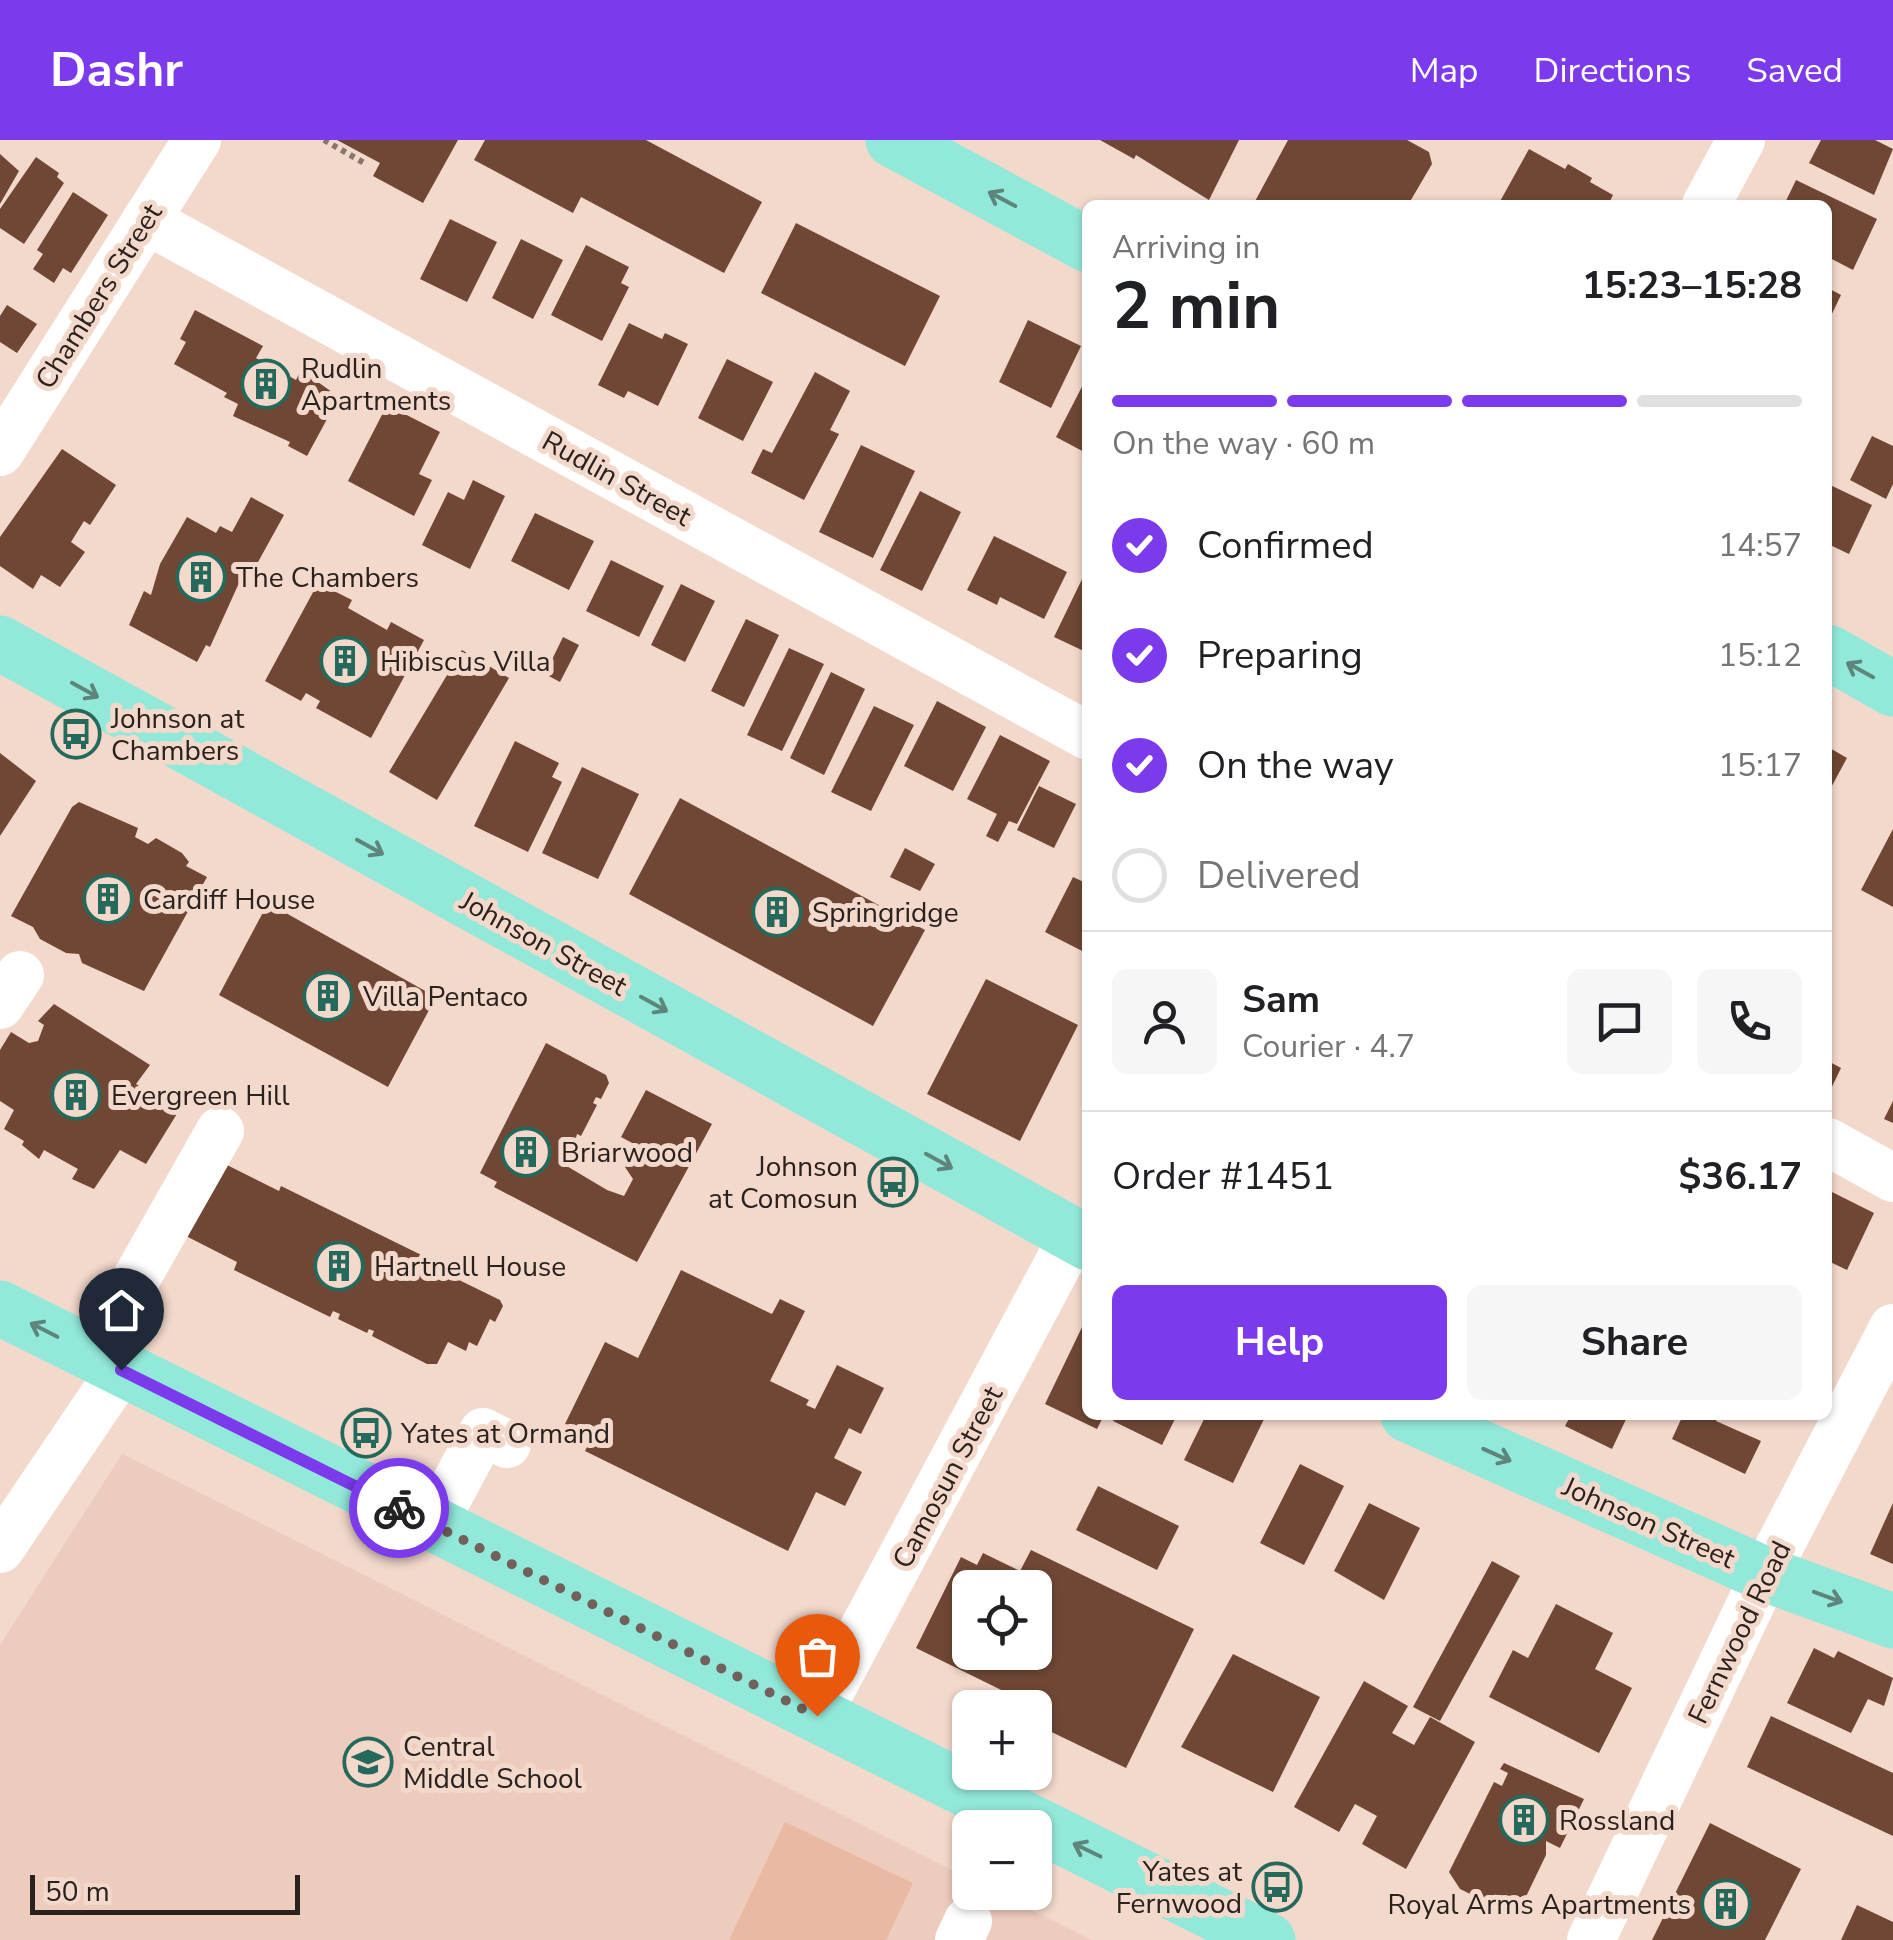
<!DOCTYPE html>
<html lang="en">
<head>
<meta charset="utf-8">
<style>
	:root { --surface:#fff; --page:#f6f6f6; --text:#202124; --muted:#757577; --line:#e0e0e0; --accent:#7c3aed }
	body { margin:0; font-family:"Nunito Sans",sans-serif; background:var(--page); color:var(--text); height:100vh; display:flex; flex-direction:column; font-size:38px; white-space:nowrap }
	* { box-sizing:border-box; margin:0 }
	p { font-size:32px; color:var(--muted) }
	.icon { flex:none; width:55px; height:55px; fill:none; stroke:currentColor; stroke-width:2; stroke-linecap:round; stroke-linejoin:round }
	.map { position:relative; flex:1; overflow:hidden }
	.panel { position:absolute; left:1082px; top:60px; width:750px; height:1220px; display:flex; flex-direction:column; background:var(--surface); border-radius:15px; box-shadow:0 2px 8px #0004 }
	.panel>* { flex:none }
	.tools { position:absolute; left:952px; top:1430px; display:grid; gap:20px }
	.tools a { display:grid; place-items:center; width:100px; height:100px; border-radius:15px; background:var(--surface); box-shadow:0 2px 8px #0004; font-size:50px }
	.scale { position:absolute; left:30px; bottom:25px; width:270px; box-sizing:border-box; padding-left:10px; border:5px solid #2b211d; border-top:0; font-size:28px; line-height:35px; white-space:nowrap; color:#2b211d; -webkit-text-stroke:8px #f3d8cc; paint-order:stroke }
	.pin { position:absolute; display:grid; place-items:center; width:85px; height:85px; color:#fff; margin:-102px -42px; border-radius:50% 50% 50% 0; rotate:-45deg; box-shadow:0 0 10px #0007 }
	.pin .icon { rotate:45deg }
	.courier { position:absolute; display:grid; place-items:center; width:100px; height:100px; margin:-50px; border:8px solid #7c3aed; border-radius:50%; background:#fff; color:#222; box-shadow:0 2px 12px #0007 }
	.head em { font-style:normal; font-weight:700 }
	.head div { display:flex; flex-direction:column-reverse }
	.head { display:flex; align-items:center; justify-content:space-between; height:170px; padding:0 30px }
	h1 { font-size:65px; font-weight:700; line-height:75px }
	.bar { display:grid; grid-template-columns:repeat(4,1fr); gap:15px 10px; align-content:center; height:120px; padding:0 30px }
	.bar i { height:12px; border-radius:8px; background:var(--line) }
	.bar .active { background:var(--accent) }
	.bar p { grid-column:span 4 }
	.line { display:flex; align-items:center; gap:25px; padding:0 30px; border-top:2px solid var(--line) }
	.line div { flex:1 }
	.round { display:grid; place-items:center; flex:none; width:105px; height:105px; border-radius:15px; background:var(--page) }
	ol { padding:0 30px; list-style:none }
	li { display:flex; align-items:center; gap:30px; height:110px }
	li p { margin-inline-start:auto }
	li .icon { padding:10px; border-radius:50%; background:var(--accent); color:#fff; stroke-width:4 }
	li:last-child { color:var(--muted) }
	li i { width:55px; height:55px; border:5px solid var(--line); border-radius:50% }
	.action { display:flex; gap:20px; margin-top:auto; padding:20px 30px }
	.action a { flex:1; height:115px; border-radius:15px; background:var(--accent); color:#fff; font-size:40px; font-weight:700; line-height:115px; text-align:center }
	.action a+a { background:var(--page); color:var(--text) }
	header { display:flex; align-items:center; gap:60px; box-sizing:border-box; height:140px; padding:0 50px; background:var(--accent); color:#fff }
	header strong { font-size:48px }
	nav { display:flex; gap:55px; margin-inline-start:auto; font-size:35px }
	.map>svg:first-child { display:block }
</style>
</head>
<body>
<header>
<strong>Dashr</strong>
<nav><a>Map</a><a>Directions</a><a>Saved</a></nav>
</header>
<div class="map">
<svg width="1893" height="1800" viewBox="0 0 1893 1800">
	<rect width="100%" height="100%" fill="#f3d8cc"/>
	<!-- built -->
	<polygon fill="#eeccbd" points="122,1314 970,1739 970,1752 997,1753 1092,1800 0,1800 0,1505"/>
	<!-- green -->
	<polygon fill="#e9b9a4" points="785,1682 913,1743 886,1800 729,1800"/>
	<!-- building -->
	<g fill="#704735" fill-rule="evenodd">
		<polygon points="337,0 458,0 423,63 373,36 380,23"/>
		<polygon points="485,0 646,0 762,62 724,133 581,57 573,73 474,20"/>
		<polygon points="1100,0 1239,0 1209,60 1136,15 1134,19"/>
		<polygon points="1288,0 1407,0 1429,12 1432,24 1408,65 1253,65"/>
		<polygon points="1821,0 1875,0 1893,9 1874,55 1809,23"/>
		<polygon points="1529,9 1565,29 1568,24 1592,38 1590,42 1613,55 1608,65 1498,65"/>
		<polygon points="0,14 19,31 0,64"/>
		<polygon points="36,17 59,33 57,37 64,43 24,104 0,88 0,69"/>
		<polygon points="1796,40 1877,79 1853,130 1828,117 1828,65 1784,65"/>
		<polygon points="73,52 108,75 71,133 63,128 54,143 33,129 43,114 37,110"/>
		<polygon points="450,79 497,102 467,162 420,139"/>
		<polygon points="796,83 940,156 905,226 761,153"/>
		<polygon points="521,99 563,120 533,179 492,158"/>
		<polygon points="586,105 629,127 621,143 629,147 602,201 551,175"/>
		<polygon points="1828,148 1841,155 1828,182"/>
		<polygon points="7,165 37,184 17,213 0,202 0,176"/>
		<polygon points="195,170 263,206 256,218 296,240 301,230 339,257 307,316 288,306 290,302 233,276 238,264 224,257 227,253 174,224 186,202 180,199"/>
		<polygon points="1028,180 1081,206 1051,268 999,242"/>
		<polygon points="629,183 662,199 665,193 688,204 658,266 628,251 624,258 598,245"/>
		<polygon points="727,219 773,242 743,301 698,278"/>
		<polygon points="815,232 850,251 830,290 839,294 804,360 751,333 763,309 772,313"/>
		<polygon points="1088,235 1088,314 1056,297"/>
		<polygon points="387,265 440,292 419,334 432,340 414,376 348,341"/>
		<polygon points="1872,296 1893,306 1893,344 1886,359 1850,340"/>
		<polygon points="861,305 915,331 873,418 819,392"/>
		<polygon points="62,309 116,345 90,385 84,381 71,402 85,412 60,447 41,435 33,449 0,426 0,397"/>
		<polygon points="473,340 505,356 470,429 422,405 448,352 464,360"/>
		<polygon points="1828,344 1872,365 1849,414 1828,404"/>
		<polygon points="920,351 961,372 922,451 880,430"/>
		<polygon points="251,357 284,375 253,431 243,445 239,443 210,507 206,505 197,522 129,485 144,451 151,455 160,424 187,377 216,393 220,386 232,392"/>
		<polygon points="535,373 594,401 569,450 511,421"/>
		<polygon points="994,396 1067,432 1044,479 1000,457 997,465 967,450"/>
		<polygon points="611,420 664,446 639,497 586,471"/>
		<polygon points="1084,435 1088,437 1088,513 1054,497"/>
		<polygon points="318,443 352,460 348,468 387,490 391,482 424,500 371,598 316,568 320,561 306,553 301,561 265,541"/>
		<polygon points="681,444 715,461 685,522 651,505"/>
		<polygon points="746,479 779,495 744,567 711,551"/>
		<polygon points="563,497 579,505 560,542 545,534"/>
		<polygon points="789,508 824,524 782,611 747,595"/>
		<polygon points="462,510 509,538 437,660 389,632"/>
		<polygon points="831,532 865,549 824,635 790,618"/>
		<polygon points="937,561 986,587 953,651 904,626"/>
		<polygon points="874,566 914,585 871,671 831,652"/>
		<polygon points="1000,595 1050,621 1017,684 1009,681 998,702 986,696 997,674 967,659"/>
		<polygon points="515,601 559,623 552,637 562,642 528,712 474,686"/>
		<polygon points="1828,607 1847,618 1828,653"/>
		<polygon points="0,613 36,641 0,696"/>
		<polygon points="582,627 639,654 598,739 542,713"/>
		<polygon points="1039,646 1076,664 1054,708 1017,690"/>
		<polygon points="680,658 925,790 873,886 629,754"/>
		<polygon points="79,662 138,688 135,697 148,704 156,698 182,713 189,722 186,726 207,737 144,851 82,823 79,814 66,813 40,799 33,787 11,776 72,667"/>
		<polygon points="1893,689 1893,767 1861,750"/>
		<polygon points="905,708 935,724 920,751 890,737"/>
		<polygon points="1073,737 1088,744 1088,814 1045,792"/>
		<polygon points="268,763 436,857 388,947 219,855"/>
		<polygon points="986,839 1078,885 1020,1001 927,954"/>
		<polygon points="54,864 150,925 136,944 162,961 166,949 183,964 146,1024 120,1010 94,1049 72,1039 78,1029 44,1010 39,1019 22,1005 24,1001 4,989 14,970 0,961 0,910 11,892 29,903 38,901 44,885 38,881"/>
		<polygon points="546,903 606,935 609,943 601,959 596,957 593,963 597,965 581,996 577,994 573,1010 567,1007 560,1022 607,1050 624,1056 633,1039 625,1027 633,1014 642,1019 647,1011 621,997 646,950 712,984 637,1122 494,1047 497,1042 480,1033"/>
		<polygon points="1828,921 1841,928 1828,955"/>
		<polygon points="1893,961 1893,983 1884,979"/>
		<polygon points="219,1021 279,1051 281,1046 460,1134 457,1139 500,1160 503,1166 495,1182 490,1179 477,1206 469,1202 466,1211 448,1202 437,1224 427,1224 372,1196 374,1191 369,1189 367,1193 338,1179 340,1174 333,1171 330,1177 234,1130 237,1122 184,1095"/>
		<polygon points="1828,1050 1874,1073 1847,1130 1828,1121"/>
		<polygon points="681,1130 772,1174 780,1159 805,1171 770,1241 809,1260 806,1265 815,1269 837,1225 884,1248 861,1294 849,1288 834,1318 862,1332 845,1366 816,1352 788,1411 585,1311 592,1297 565,1284 605,1202 638,1218"/>
		<polygon points="1084,1183 1088,1275 1104,1275 1097,1289 1045,1264"/>
		<polygon points="1117,1275 1177,1275 1162,1305 1113,1281"/>
		<polygon points="1206,1275 1265,1277 1233,1343 1184,1320"/>
		<polygon points="1571,1275 1628,1275 1612,1309 1565,1286"/>
		<polygon points="1683,1275 1718,1275 1716,1281 1761,1301 1745,1334 1672,1299"/>
		<polygon points="1300,1324 1344,1346 1304,1425 1260,1403"/>
		<polygon points="1098,1346 1179,1386 1157,1430 1076,1390"/>
		<polygon points="1369,1363 1420,1388 1384,1460 1334,1431"/>
		<polygon points="1893,1363 1893,1424 1870,1414"/>
		<path d="M1031,1410l163,79 -68,139 -91,-44 -1,-18 -118,-58 45,-91 16,8 6,-12 37,18zM970,1448h65v64h-65z"/>
		<polygon points="1492,1421 1520,1436 1440,1581 1413,1567"/>
		<polygon points="1556,1464 1613,1493 1595,1529 1632,1548 1599,1613 1489,1557 1513,1510 1528,1518"/>
		<polygon points="1814,1508 1834,1518 1838,1511 1893,1538 1884,1566 1868,1559 1851,1593 1787,1563"/>
		<polygon points="1233,1514 1320,1557 1273,1652 1181,1607"/>
		<polygon points="1364,1541 1408,1566 1392,1593 1414,1605 1430,1577 1475,1602 1406,1729 1362,1704 1377,1676 1355,1664 1339,1692 1294,1667"/>
		<polygon points="1771,1576 1893,1633 1893,1696 1747,1627"/>
		<polygon points="1504,1623 1584,1659 1560,1708 1546,1701 1546,1715 1521,1767 1508,1761 1503,1770 1460,1749 1449,1732 1494,1642 1502,1646 1508,1633 1500,1629"/>
		<polygon points="1710,1683 1801,1729 1765,1800 1652,1800"/>
		<polygon points="1857,1765 1893,1782 1893,1800 1841,1800"/>
	</g>
	<g fill="none" stroke-linecap="round" stroke-linejoin="round">
		<!-- path -->
		<polyline stroke="#88766e" stroke-width="6" stroke-dasharray="5 5" stroke-linecap="butt" points="324,0 364,23"/>
		<!-- minor -->
		<g stroke="#fff" stroke-width="48">
			<polyline points="1706,65 1741,0"/>
			<polyline points="146,80 1088,596"/>
			<polyline points="0,312 197,0"/>
			<polyline points="0,865 20,835"/>
			<polyline points="1828,1002 1893,1038"/>
			<polyline points="93,1215 220,991"/>
			<polyline points="433,1385 483,1292 507,1304"/>
			<polyline points="0,1409 121,1230"/>
			<polyline points="817,1576 1073,1096"/>
			<polyline points="959,1800 968,1781"/>
			<polyline points="1591,1800 1765,1434 1893,1188"/>
		</g>
		<!-- major -->
		<g stroke="#92e9d9" stroke-width="55">
			<polyline points="893,0 1088,105"/>
			<polyline points="0,503 1088,1103"/>
			<polyline points="1828,512 1893,549"/>
			<polyline points="0,1168 1268,1800"/>
			<polyline points="1408,1275 1765,1434 1893,1481"/>
		</g>
	</g>
	<!-- one-way arrows -->
	<defs><path id="oneway-shaft" d="M-6 0H5M1.5-3L5.5 0L1.5 3" fill="none" stroke-width="1.6" stroke-linecap="round" stroke-linejoin="round" transform="scale(2.5)"/></defs>
	<g stroke="#5e857b">
		<use href="#oneway-shaft" transform="translate(1002 59) rotate(-152)"/>
		<use href="#oneway-shaft" transform="translate(1860 530) rotate(-151)"/>
		<use href="#oneway-shaft" transform="translate(85 550) rotate(29)"/>
		<use href="#oneway-shaft" transform="translate(370 707) rotate(29)"/>
		<use href="#oneway-shaft" transform="translate(654 864) rotate(29)"/>
		<use href="#oneway-shaft" transform="translate(939 1021) rotate(29)"/>
		<use href="#oneway-shaft" transform="translate(44 1190) rotate(-153)"/>
		<use href="#oneway-shaft" transform="translate(1497 1315) rotate(24)"/>
		<use href="#oneway-shaft" transform="translate(1828 1457) rotate(20)"/>
		<use href="#oneway-shaft" transform="translate(1087 1710) rotate(-154)"/>
	</g>
	<g fill="none" stroke-linecap="round" stroke-linejoin="round">
		<!-- done -->
		<polyline stroke="#71615a" stroke-width="10" stroke-dasharray="0 18" points="399,1368 817,1576"/>
		<!-- route -->
		<polyline stroke="#7c3aed" stroke-width="12" points="121,1230 399,1368"/>
	</g>
	<!-- icons -->
	<defs>
		<g id="building-ring" transform="scale(2.5)"><circle r="9.5" fill="#f3d8cc" stroke="#24695b" stroke-width="1.5"/><path d="M-4-6H4V6H1V3H-1V6H-4ZM-2.5-4.3h1.7v1.8h-1.7ZM.8-4.3h1.7v1.8H.8ZM-2.5-1h1.7V.8h-1.7ZM.8-1h1.7V.8H.8Z" fill="#24695b"/></g>
		<g id="bus-ring" transform="scale(2.5)"><circle r="9.5" fill="#f3d8cc" stroke="#24695b" stroke-width="1.5"/><path d="M-5-6H5V4H4V6H2V4H-2V6H-4V4H-5ZM-3.5-4V0h7V-4ZM-3.5 1.2v1.5H-2V1.2ZM2 1.2v1.5H3.5V1.2Z" fill="#24695b"/></g>
		<g id="school-ring" transform="scale(2.5)"><circle r="9.5" fill="#f3d8cc" stroke="#24695b" stroke-width="1.5"/><path d="M0-5L7-2L0 1L-7-2ZM-4 1L0 2.5L4 1V4Q0 6-4 4Z" fill="#24695b"/></g>
	</defs>
	<g fill-rule="evenodd">
		<use href="#building-ring" x="266" y="244"/>
		<use href="#building-ring" x="201" y="437"/>
		<use href="#building-ring" x="345" y="521"/>
		<use href="#bus-ring" x="76" y="594"/>
		<use href="#building-ring" x="108" y="759"/>
		<use href="#building-ring" x="777" y="772"/>
		<use href="#building-ring" x="328" y="856"/>
		<use href="#building-ring" x="76" y="955"/>
		<use href="#building-ring" x="526" y="1012"/>
		<use href="#bus-ring" x="893" y="1042"/>
		<use href="#building-ring" x="339" y="1126"/>
		<use href="#bus-ring" x="366" y="1293"/>
		<use href="#school-ring" x="368" y="1622"/>
		<use href="#building-ring" x="1524" y="1680"/>
		<use href="#bus-ring" x="1277" y="1747"/>
		<use href="#building-ring" x="1726" y="1764"/>
	</g>
	<g text-anchor="middle" stroke-width="10" stroke-linejoin="round" paint-order="stroke">
		<!-- street labels -->
		<g font-size="28" fill="#2b211d" stroke="#f3d8cc">
			<text transform="translate(98 156) rotate(-58)" y="10">Chambers Street</text>
			<text transform="translate(617 338) rotate(29)" y="10">Rudlin Street</text>
			<text transform="translate(544 803) rotate(29)" y="10">Johnson Street</text>
			<text transform="translate(947 1337) rotate(-62)" y="10">Camosun Street</text>
			<text transform="translate(1649 1382) rotate(24)" y="10">Johnson Street</text>
			<text transform="translate(1739 1492) rotate(-64)" y="10">Fernwood Road</text>
		</g>
		<!-- poi labels -->
		<g font-size="28" fill="#2b211d" stroke="#f3d8cc" text-anchor="start">
			<text x="301" y="238">Rudlin<tspan x="301" dy="32">Apartments</tspan></text>
			<text x="236" y="447">The Chambers</text>
			<text x="380" y="531">Hibiscus Villa</text>
			<text x="111" y="588">Johnson at<tspan x="111" dy="32">Chambers</tspan></text>
			<text x="143" y="769">Cardiff House</text>
			<text x="812" y="782">Springridge</text>
			<text x="363" y="866">Villa Pentaco</text>
			<text x="111" y="965">Evergreen Hill</text>
			<text x="561" y="1022">Briarwood</text>
			<text x="858" y="1036" text-anchor="end">Johnson<tspan x="858" dy="32">at Comosun</tspan></text>
			<text x="374" y="1136">Hartnell House</text>
			<text x="401" y="1303">Yates at Ormand</text>
			<text x="403" y="1616">Central<tspan x="403" dy="32">Middle School</tspan></text>
			<text x="1559" y="1690">Rossland</text>
			<text x="1242" y="1741" text-anchor="end">Yates at<tspan x="1242" dy="32">Fernwood</tspan></text>
			<text x="1691" y="1774" text-anchor="end">Royal Arms Apartments</text>
		</g>
	</g>
</svg>
<div class="tools">
<a><svg class="icon" aria-label="locate" viewBox="0 0 24 24"><circle cx="12" cy="12" r="6"/><path d="M12 2v4M12 18v4M2 12h4M18 12h4"/></svg></a>
<a>+</a>
<a>−</a>
</div>
<div class="scale">50 m</div>
<div class="pin" style="left:817px;top:1576px;background:#ea580c"><svg class="icon" aria-label="bag" viewBox="0 0 24 24"><path d="M5 8h14l-1 12H6zM9 8a3 3 0 0 1 6 0"/></svg></div>
<div class="pin" style="left:121px;top:1230px;background:#1f2937"><svg class="icon" aria-label="home" viewBox="0 0 24 24"><path d="M3 11l9-7 9 7M6 9v11h12V9"/></svg></div>
<div class="courier" style="left:399px;top:1368px"><svg class="icon" aria-label="bike" viewBox="0 0 24 24"><circle cx="6" cy="16" r="4"/><circle cx="18" cy="16" r="4"/><path d="M6 16l4-8h5l3 8M10 8l3 8H6M13 5h3"/></svg></div>
<section class="panel">
<div class="head"><div><h1>2 min</h1><p>Arriving in</p></div><em>15:23–15:28</em></div>
<div class="bar"><i class="active"></i><i class="active"></i><i class="active"></i><i></i><p>On the way · 60 m</p></div>
<ol>
<li><svg class="icon" aria-label="check" viewBox="0 0 24 24"><path d="M5 12l5 5 9-10"/></svg>Confirmed<p>14:57</p></li>
<li><svg class="icon" aria-label="check" viewBox="0 0 24 24"><path d="M5 12l5 5 9-10"/></svg>Preparing<p>15:12</p></li>
<li><svg class="icon" aria-label="check" viewBox="0 0 24 24"><path d="M5 12l5 5 9-10"/></svg>On the way<p>15:17</p></li>
<li><i></i>Delivered</li>
</ol>
<div class="line" style="height:180px"><a class="round"><svg class="icon" aria-label="person" viewBox="0 0 24 24"><circle cx="12" cy="8" r="4"/><path d="M4 21q1-7 8-7t8 7"/></svg></a><div><b>Sam</b><p>Courier · 4.7</p></div><a class="round"><svg class="icon" aria-label="chat" viewBox="0 0 24 24"><path d="M4 5h16v11H9l-5 4z"/></svg></a><a class="round"><svg class="icon" aria-label="phone" viewBox="0 0 24 24"><path d="M5 4h4l2 5-3 2q2 4 5 5l2-3 5 2v4C11 20 4 13 5 4z"/></svg></a></div>
<div class="line" style="height:130px"><div>Order #1451</div><b>$36.17</b></div>
<div class="action"><a>Help</a><a>Share</a></div>
</section>
</div>
</body>
</html>
